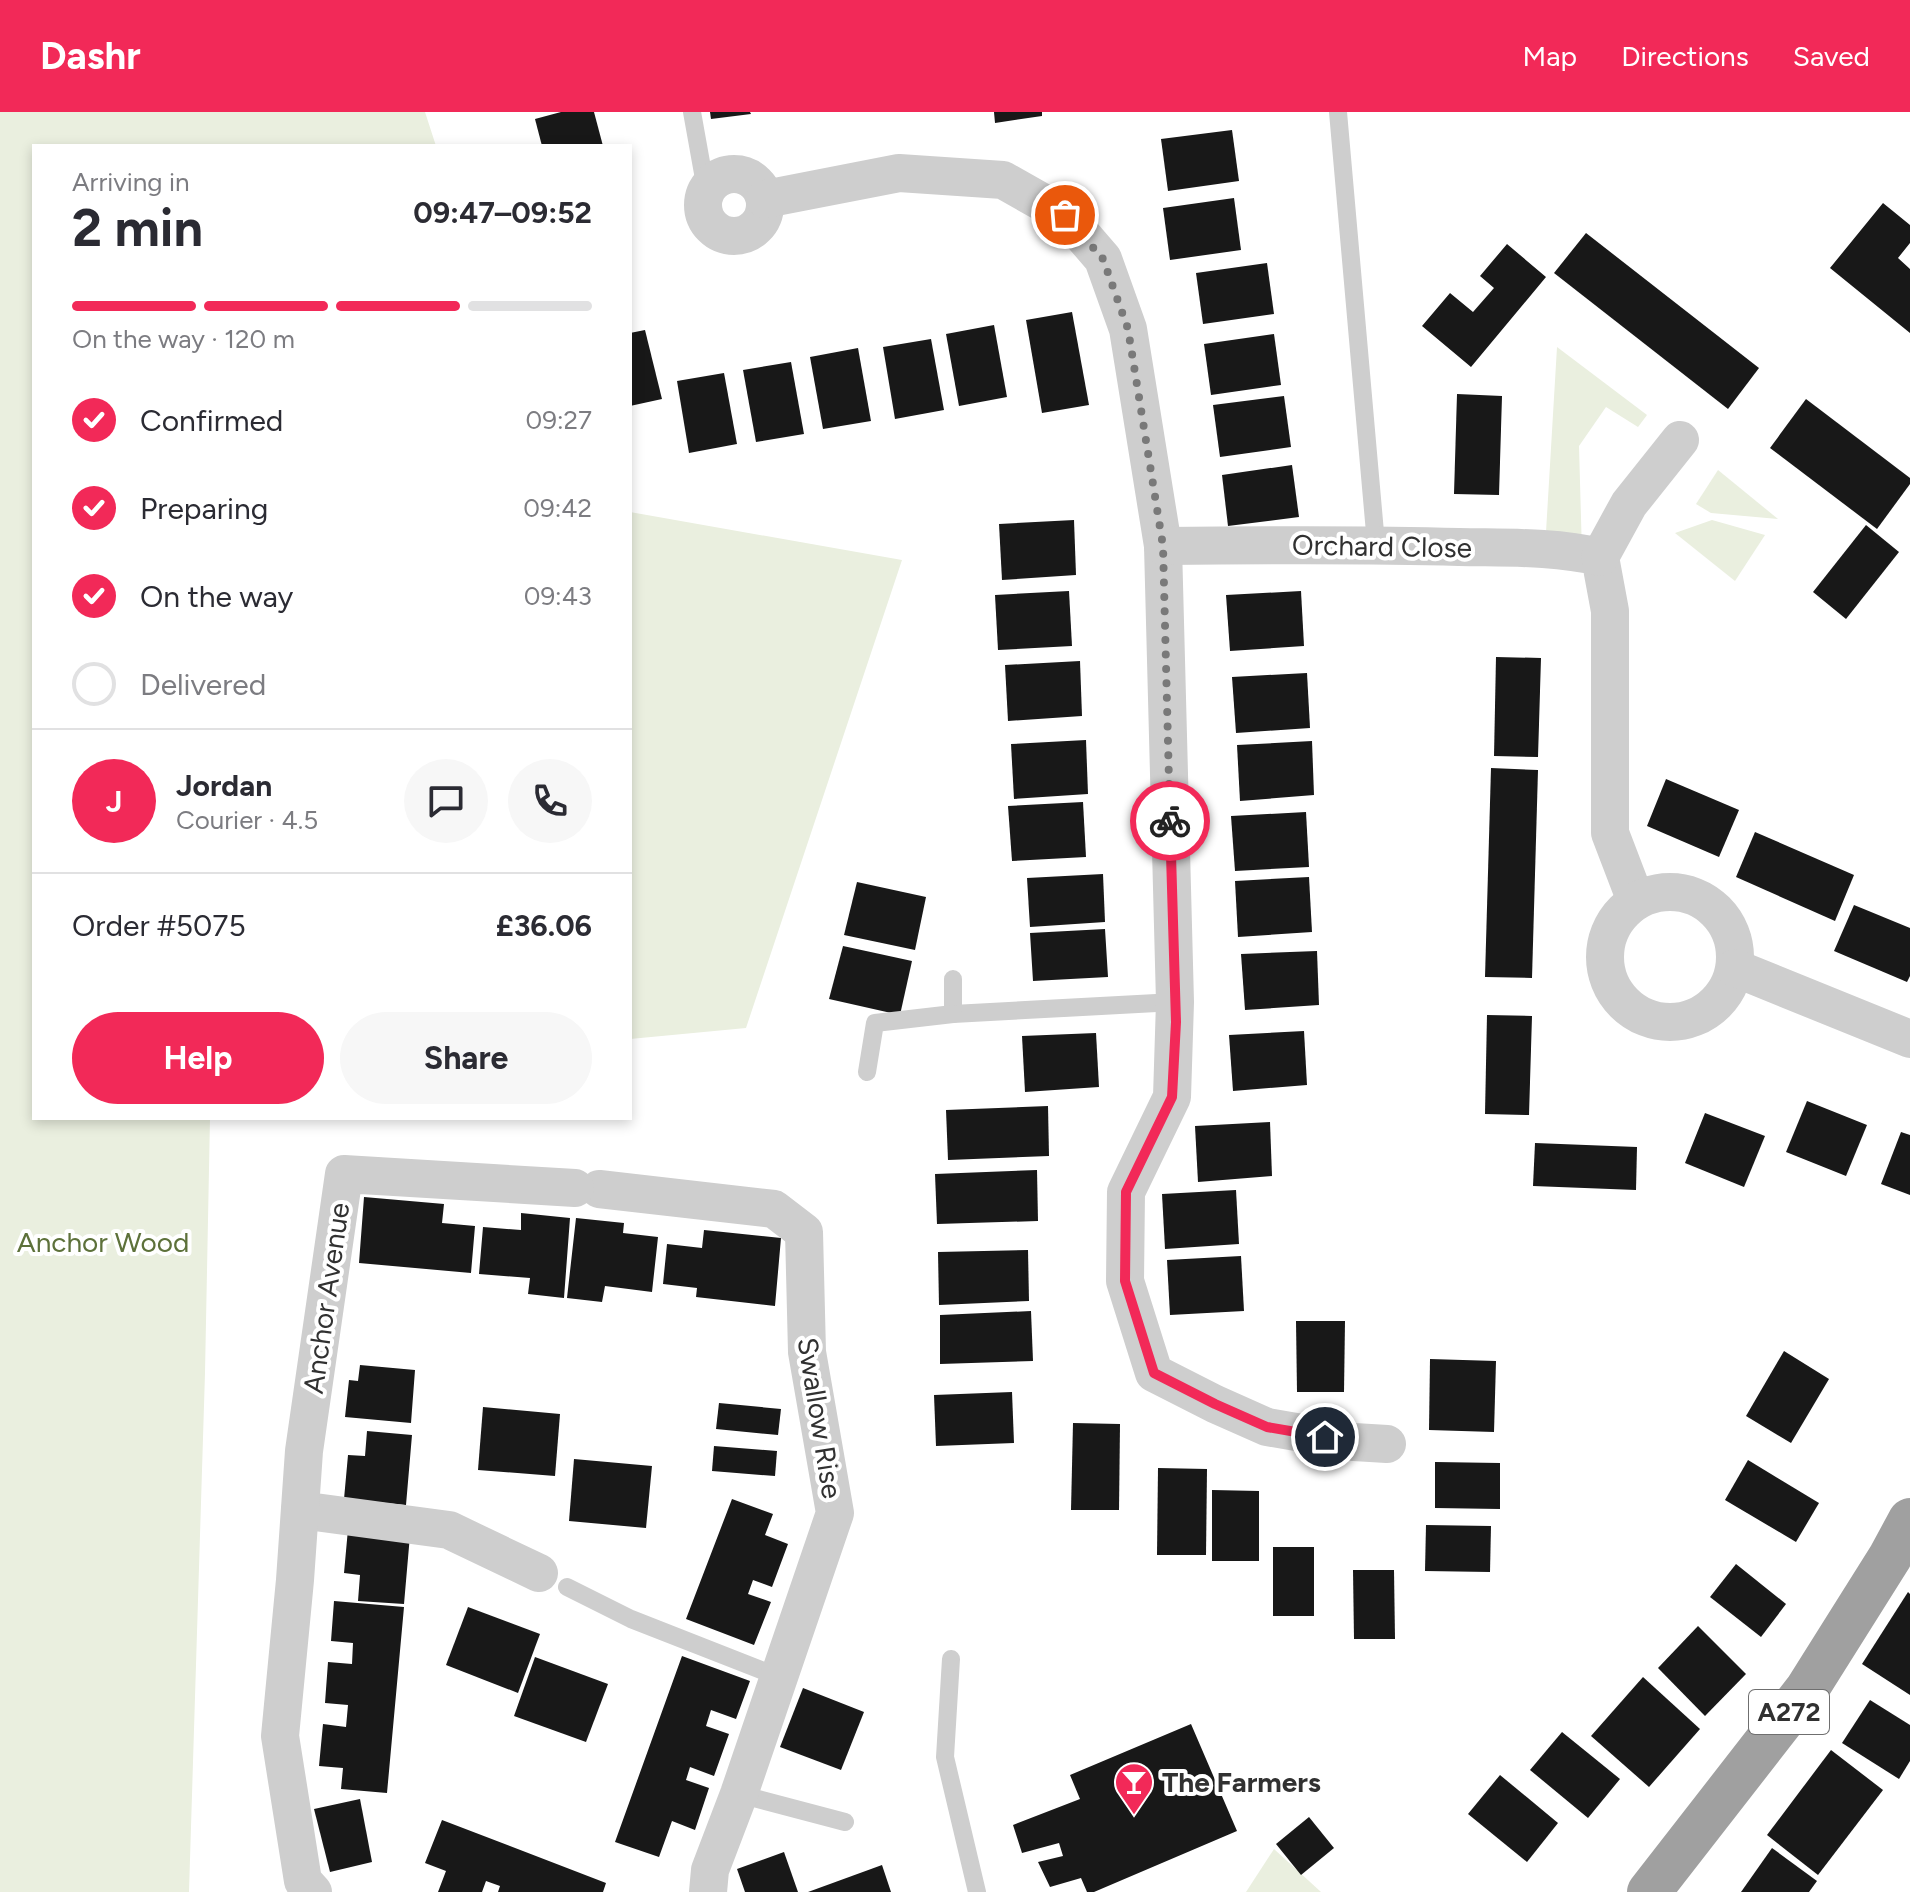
<!DOCTYPE html>
<html lang="en">
<head>
<meta charset="utf-8">
<style>
	:root { --surface:#fff; --page:#f7f7f7; --text:#2b2b33; --muted:#7c7c81; --line:#e1e1e2; --accent:#f22958 }
	body { margin:0; font-family:Figtree,sans-serif; background:var(--page); color:var(--text); height:100vh; display:flex; flex-direction:column; font-size:30px; white-space:nowrap }
	* { box-sizing:border-box; margin:0 }
	p { font-size:26px; color:var(--muted) }
	.icon { flex:none; width:44px; height:44px; fill:none; stroke:currentColor; stroke-width:2; stroke-linecap:round; stroke-linejoin:round }
	.map { position:relative; flex:1; overflow:hidden }
	.details { position:absolute; left:32px; top:32px; width:600px; height:976px; display:flex; flex-direction:column; background:var(--surface); border-radius:0px; box-shadow:0 4px 12px #0003 }
	.details>* { flex:none }
	.pin { position:absolute; display:grid; place-items:center; width:68px; height:68px; color:#fff; margin:-34px; border:4px solid #fff; border-radius:50%; box-shadow:0 2px 8px #0007 }
	.courier { position:absolute; display:grid; place-items:center; width:80px; height:80px; margin:-40px; border:6px solid #f22958; border-radius:50%; background:#fff; color:#222; box-shadow:0 2px 10px #0007 }
	.head em { font-style:normal; font-weight:700 }
	.head div { display:flex; flex-direction:column-reverse }
	.head { display:flex; align-items:center; justify-content:space-between; height:136px; padding:0 40px }
	h1 { font-size:52px; font-weight:700; line-height:60px }
	.bar { display:grid; grid-template-columns:repeat(4,1fr); gap:12px 8px; align-content:center; height:96px; padding:0 40px }
	.bar i { height:10px; border-radius:6px; background:var(--line) }
	.bar .active { background:var(--accent) }
	.bar p { grid-column:span 4 }
	.line { display:flex; align-items:center; gap:20px; padding:0 40px; border-top:2px solid var(--line) }
	.line div { flex:1 }
	.round { display:grid; place-items:center; flex:none; width:84px; height:84px; border-radius:42px; background:var(--page) }
	ol { padding:0 40px; list-style:none }
	li { display:flex; align-items:center; gap:24px; height:88px }
	li p { margin-inline-start:auto }
	li .icon { padding:8px; border-radius:50%; background:var(--accent); color:#fff; stroke-width:4 }
	li:last-child { color:var(--muted) }
	li i { width:44px; height:44px; border:4px solid var(--line); border-radius:50% }
	.button { display:flex; gap:16px; margin-top:auto; padding:16px 40px }
	.button a { flex:1; height:92px; border-radius:48px; background:var(--accent); color:#fff; font-size:32px; font-weight:700; line-height:92px; text-align:center }
	.button a+a { background:var(--page); color:var(--text) }
	header { display:flex; align-items:center; gap:48px; box-sizing:border-box; height:112px; padding:0 40px; background:var(--accent); color:#fff }
	header strong { font-size:38px }
	nav { display:flex; gap:44px; margin-inline-start:auto; font-size:28px }
	.map>svg:first-child { display:block }
</style>
</head>
<body>
<header>
<strong>Dashr</strong>
<nav><a>Map</a><a>Directions</a><a>Saved</a></nav>
</header>
<div class="map">
<svg width="1910" height="1780" viewBox="0 0 1910 1780">
	<rect width="100%" height="100%" fill="#fff"/>
	<!-- green -->
	<g fill="#eaefdf">
		<polygon points="0,0 425,0 436,34 34,34 34,1006 210,1006 205,1261 189,1780 0,1780"/>
		<polygon points="1557,235 1647,303 1638,315 1606,295 1579,334 1582,441 1545,437"/>
		<polygon points="1718,358 1778,407 1711,401 1696,392"/>
		<polygon points="630,400 902,448 746,916 630,927"/>
		<polygon points="1712,408 1765,423 1735,469 1675,421"/>
		<polygon points="1274,1737 1321,1780 1246,1780"/>
	</g>
	<!-- building -->
	<g fill="#181818">
		<polygon points="561,0 594,0 603,34 542,34 535,7"/>
		<polygon points="710,0 750,0 751,2 711,7"/>
		<polygon points="994,0 1042,0 1042,4 995,11"/>
		<polygon points="1232,18 1239,69 1168,79 1161,27"/>
		<polygon points="1234,86 1241,138 1170,148 1163,96"/>
		<polygon points="1883,91 1910,113 1910,131 1898,146 1910,157 1910,221 1830,156"/>
		<polygon points="1586,121 1759,256 1728,297 1554,161"/>
		<polygon points="1507,132 1546,165 1471,255 1422,214 1450,181 1473,200 1494,176 1480,164"/>
		<polygon points="1267,151 1274,202 1203,212 1196,161"/>
		<polygon points="1072,200 1089,293 1042,301 1026,208"/>
		<polygon points="994,213 1007,285 959,294 946,222"/>
		<polygon points="645,218 662,287 630,294 630,221"/>
		<polygon points="1274,222 1281,273 1211,283 1204,232"/>
		<polygon points="931,227 944,298 895,307 883,235"/>
		<polygon points="858,236 871,309 823,317 810,245"/>
		<polygon points="791,250 804,322 756,330 743,258"/>
		<polygon points="724,261 737,332 689,341 677,269"/>
		<polygon points="1457,282 1502,284 1499,383 1454,382"/>
		<polygon points="1284,284 1291,335 1220,345 1213,293"/>
		<polygon points="1806,287 1910,366 1910,372 1877,417 1770,336"/>
		<polygon points="1292,353 1299,405 1228,414 1222,363"/>
		<polygon points="1074,408 1076,463 1002,468 999,412"/>
		<polygon points="1866,413 1899,440 1846,507 1813,480"/>
		<polygon points="1069,479 1072,534 998,538 995,483"/>
		<polygon points="1301,479 1304,534 1230,539 1226,483"/>
		<polygon points="1496,545 1541,546 1538,645 1494,644"/>
		<polygon points="1080,549 1082,604 1008,609 1005,553"/>
		<polygon points="1307,561 1310,616 1236,621 1232,565"/>
		<polygon points="1086,628 1088,682 1014,687 1011,632"/>
		<polygon points="1312,629 1314,683 1240,689 1237,633"/>
		<polygon points="1491,656 1538,658 1532,866 1485,865"/>
		<polygon points="1666,667 1739,698 1719,745 1647,714"/>
		<polygon points="1083,690 1086,745 1012,749 1008,694"/>
		<polygon points="1306,700 1309,755 1235,759 1231,704"/>
		<polygon points="1755,720 1854,763 1835,809 1736,765"/>
		<polygon points="1103,762 1105,810 1030,815 1027,766"/>
		<polygon points="1309,765 1312,820 1238,825 1235,769"/>
		<polygon points="857,770 926,785 915,838 844,823"/>
		<polygon points="1854,793 1910,816 1910,864 1907,870 1834,839"/>
		<polygon points="1105,817 1108,865 1033,869 1030,821"/>
		<polygon points="843,834 912,849 900,903 829,887"/>
		<polygon points="1317,839 1319,893 1245,898 1241,842"/>
		<polygon points="1487,903 1532,904 1529,1003 1485,1002"/>
		<polygon points="1304,919 1307,973 1233,979 1229,923"/>
		<polygon points="1096,921 1099,975 1025,980 1022,924"/>
		<polygon points="1807,989 1867,1013 1846,1064 1786,1040"/>
		<polygon points="1048,994 1049,1044 948,1048 946,998"/>
		<polygon points="1705,1001 1765,1024 1744,1075 1685,1051"/>
		<polygon points="1270,1010 1272,1064 1198,1070 1195,1014"/>
		<polygon points="1901,1020 1910,1023 1910,1083 1881,1072"/>
		<polygon points="1535,1031 1637,1035 1636,1078 1533,1074"/>
		<polygon points="1037,1058 1038,1109 937,1112 935,1062"/>
		<polygon points="1236,1078 1239,1132 1165,1137 1162,1082"/>
		<polygon points="364,1085 444,1092 442,1111 475,1114 471,1161 359,1151"/>
		<polygon points="521,1101 570,1106 564,1186 528,1182 530,1166 479,1162 483,1115 521,1118"/>
		<polygon points="576,1106 624,1111 623,1121 658,1125 652,1180 605,1174 602,1190 567,1186"/>
		<polygon points="704,1118 781,1126 775,1194 696,1185 697,1176 663,1172 667,1132 702,1136"/>
		<polygon points="1028,1138 1029,1189 939,1193 938,1140"/>
		<polygon points="1241,1144 1244,1199 1170,1203 1167,1148"/>
		<polygon points="1031,1199 1033,1249 940,1252 940,1203"/>
		<polygon points="1296,1209 1345,1209 1344,1280 1297,1280"/>
		<polygon points="1784,1239 1829,1267 1791,1331 1746,1304"/>
		<polygon points="1430,1247 1496,1249 1494,1320 1429,1318"/>
		<polygon points="360,1253 415,1258 411,1311 345,1305 349,1268 358,1269"/>
		<polygon points="1012,1280 1014,1331 936,1334 934,1283"/>
		<polygon points="719,1291 781,1297 778,1323 716,1317"/>
		<polygon points="483,1295 560,1302 555,1364 478,1358"/>
		<polygon points="1073,1311 1120,1312 1119,1398 1071,1398"/>
		<polygon points="367,1319 412,1323 406,1393 344,1387 348,1343 365,1344"/>
		<polygon points="714,1334 777,1339 775,1364 712,1359"/>
		<polygon points="574,1347 652,1354 646,1416 569,1409"/>
		<polygon points="1748,1348 1819,1391 1796,1430 1725,1388"/>
		<polygon points="1435,1350 1500,1351 1500,1397 1435,1396"/>
		<polygon points="1158,1356 1207,1357 1206,1443 1157,1443"/>
		<polygon points="1212,1378 1259,1379 1259,1449 1212,1449"/>
		<polygon points="732,1387 773,1402 765,1423 788,1432 772,1475 753,1468 748,1482 771,1490 754,1533 686,1507"/>
		<polygon points="1426,1413 1491,1414 1490,1460 1425,1459"/>
		<polygon points="348,1417 410,1423 404,1492 358,1489 360,1463 344,1461"/>
		<rect x="1273" y="1435" width="41" height="69"/>
		<polygon points="1736,1452 1786,1492 1761,1525 1710,1485"/>
		<polygon points="1353,1458 1394,1458 1395,1527 1354,1527"/>
		<polygon points="1908,1480 1910,1482 1910,1583 1862,1552"/>
		<polygon points="334,1489 404,1495 387,1681 341,1677 343,1656 319,1654 323,1612 346,1615 348,1593 325,1591 328,1550 352,1552 353,1531 331,1529"/>
		<polygon points="468,1495 540,1522 518,1581 446,1553"/>
		<polygon points="1698,1514 1746,1562 1705,1604 1658,1556"/>
		<polygon points="682,1544 750,1569 736,1607 711,1598 706,1614 729,1622 714,1664 690,1655 686,1668 709,1676 695,1718 672,1709 659,1745 615,1730"/>
		<polygon points="535,1545 608,1572 586,1630 514,1604"/>
		<polygon points="1643,1565 1700,1617 1649,1675 1591,1624"/>
		<polygon points="803,1576 864,1600 841,1658 780,1635"/>
		<polygon points="1870,1588 1910,1613 1910,1649 1899,1667 1842,1631"/>
		<polygon points="1191,1612 1237,1719 1094,1780 1087,1780 1081,1766 1050,1775 1038,1750 1063,1744 1059,1731 1022,1741 1013,1713 1080,1687 1070,1663"/>
		<polygon points="1562,1620 1620,1667 1588,1706 1530,1658"/>
		<polygon points="1831,1638 1883,1678 1818,1763 1767,1723"/>
		<polygon points="1500,1663 1558,1711 1527,1750 1468,1702"/>
		<polygon points="360,1687 372,1750 330,1760 314,1697"/>
		<polygon points="1309,1705 1334,1736 1301,1763 1276,1732"/>
		<polygon points="442,1708 606,1771 603,1780 498,1780 500,1774 486,1769 482,1780 438,1780 446,1759 425,1751"/>
		<polygon points="1772,1736 1817,1769 1809,1780 1741,1780"/>
		<polygon points="784,1740 798,1780 745,1780 737,1757"/>
		<polygon points="882,1753 891,1780 808,1780"/>
	</g>
	<g fill="none" stroke-linecap="round" stroke-linejoin="round">
		<!-- service -->
		<g stroke="#cecece" stroke-width="18">
			<polyline points="692,0 706,78"/>
			<polyline points="1338,0 1376,432"/>
			<polyline points="953,867 953,902 1175,890"/>
			<polyline points="867,960 875,911 953,902"/>
			<polyline points="567,1475 631,1507 779,1565"/>
			<polyline points="951,1547 945,1645 977,1780"/>
			<polyline points="739,1682 845,1710"/>
		</g>
		<!-- minor -->
		<g stroke="#cecece" stroke-width="38">
			<circle cx="734" cy="93" r="31"/>
			<polyline points="765,87 899,61 1003,68 1065,103 1103,147 1128,217 1163,434 1175,890 1172,985 1126,1080 1125,1169 1154,1261 1215,1292 1267,1315 1354,1330 1387,1332"/>
			<path d="M1163,434c99,-1 197,-2 296,1 47,1 95,-1 141,10l10,54v222l26,68"/>
			<polyline points="1600,445 1629,392 1680,328"/>
			<circle cx="1670" cy="845" r="65"/>
			<polyline points="1735,856 1910,927"/>
			<polyline points="599,1077 774,1097 804,1120 807,1240 835,1401 739,1682 710,1758 708,1780"/>
			<polyline points="300,1398 449,1418 539,1461"/>
			<polyline points="313,1780 303,1769 280,1624 295,1468 304,1339 344,1062 575,1076"/>
		</g>
		<!-- trunk -->
		<polyline stroke="#a0a0a0" stroke-width="44" points="1649,1780 1807,1577 1890,1445 1910,1408"/>
	</g>
	<g fill="none" stroke-linecap="round" stroke-linejoin="round">
		<!-- done -->
		<polyline stroke="#797979" stroke-width="8" stroke-dasharray="0 14.4" points="1065,103 1103,147 1128,217 1163,434 1170,709"/>
		<!-- route -->
		<polyline stroke="#f22958" stroke-width="10" points="1170,709 1176,910 1172,985 1126,1080 1125,1169 1154,1261 1215,1292 1267,1315 1325,1325"/>
	</g>
	<!-- icons -->
	<defs>
		<g id="bar-pin" transform="scale(2)"><path d="M0 17L-7.5 6A9.5 9.5 0 1 1 7.5 6Z" fill="#f22958" stroke="#fff"/><path d="M-6-5H6L.8 .8V4.5H3.5V6h-7V4.5H-.8V.8Z" fill="#fff"/></g>
	</defs>
	<g fill-rule="evenodd">
		<use href="#bar-pin" x="1134" y="1670"/>
	</g>
	<g text-anchor="middle" stroke-width="8" stroke-linejoin="round" paint-order="stroke">
		<!-- shield labels -->
		<rect fill="#fff" stroke="#6f6f6f" stroke-width="2" x="1749" y="1578" width="80" height="44" rx="6"/>
		<g font-size="26" font-weight="bold" fill="#313131">
			<text x="1789" y="1609">A272</text>
		</g>
		<!-- street labels -->
		<g font-size="28" fill="#313131" stroke="#fff">
			<text transform="translate(1382 434) rotate(1)" y="10">Orchard Close</text>
			<text transform="translate(326 1186) rotate(-82)" y="10">Anchor Avenue</text>
			<text transform="translate(820 1306) rotate(81)" y="10">Swallow Rise</text>
		</g>
		<!-- park labels -->
		<g font-size="28" fill="#5d713a" stroke="#fff">
			<text x="103" y="1140">Anchor Wood</text>
		</g>
		<!-- poi labels -->
		<g font-size="28" font-weight="bold" fill="#313131" stroke="#fff" text-anchor="start">
			<text x="1162" y="1680">The Farmers</text>
		</g>
	</g>
</svg>
<div class="pin" style="left:1065px;top:103px;background:#ea580c"><svg class="icon" aria-label="bag" viewBox="0 0 24 24"><path d="M5 8h14l-1 12H6zM9 8a3 3 0 0 1 6 0"/></svg></div>
<div class="pin" style="left:1325px;top:1325px;background:#1f2937"><svg class="icon" aria-label="home" viewBox="0 0 24 24"><path d="M3 11l9-7 9 7M6 9v11h12V9"/></svg></div>
<div class="courier" style="left:1170px;top:709px"><svg class="icon" aria-label="bike" viewBox="0 0 24 24"><circle cx="6" cy="16" r="4"/><circle cx="18" cy="16" r="4"/><path d="M6 16l4-8h5l3 8M10 8l3 8H6M13 5h3"/></svg></div>
<section class="details">
<div class="head"><div><h1>2 min</h1><p>Arriving in</p></div><em>09:47–09:52</em></div>
<div class="bar"><i class="active"></i><i class="active"></i><i class="active"></i><i></i><p>On the way · 120 m</p></div>
<ol>
<li><svg class="icon" aria-label="check" viewBox="0 0 24 24"><path d="M5 12l5 5 9-10"/></svg>Confirmed<p>09:27</p></li>
<li><svg class="icon" aria-label="check" viewBox="0 0 24 24"><path d="M5 12l5 5 9-10"/></svg>Preparing<p>09:42</p></li>
<li><svg class="icon" aria-label="check" viewBox="0 0 24 24"><path d="M5 12l5 5 9-10"/></svg>On the way<p>09:43</p></li>
<li><i></i>Delivered</li>
</ol>
<div class="line" style="height:144px"><b class="round" style="background:var(--accent);color:#fff">J</b><div><b>Jordan</b><p>Courier · 4.5</p></div><a class="round"><svg class="icon" aria-label="chat" viewBox="0 0 24 24"><path d="M4 5h16v11H9l-5 4z"/></svg></a><a class="round"><svg class="icon" aria-label="phone" viewBox="0 0 24 24"><path d="M5 4h4l2 5-3 2q2 4 5 5l2-3 5 2v4C11 20 4 13 5 4z"/></svg></a></div>
<div class="line" style="height:104px"><div>Order #5075</div><b>£36.06</b></div>
<div class="button"><a>Help</a><a>Share</a></div>
</section>
</div>
</body>
</html>
